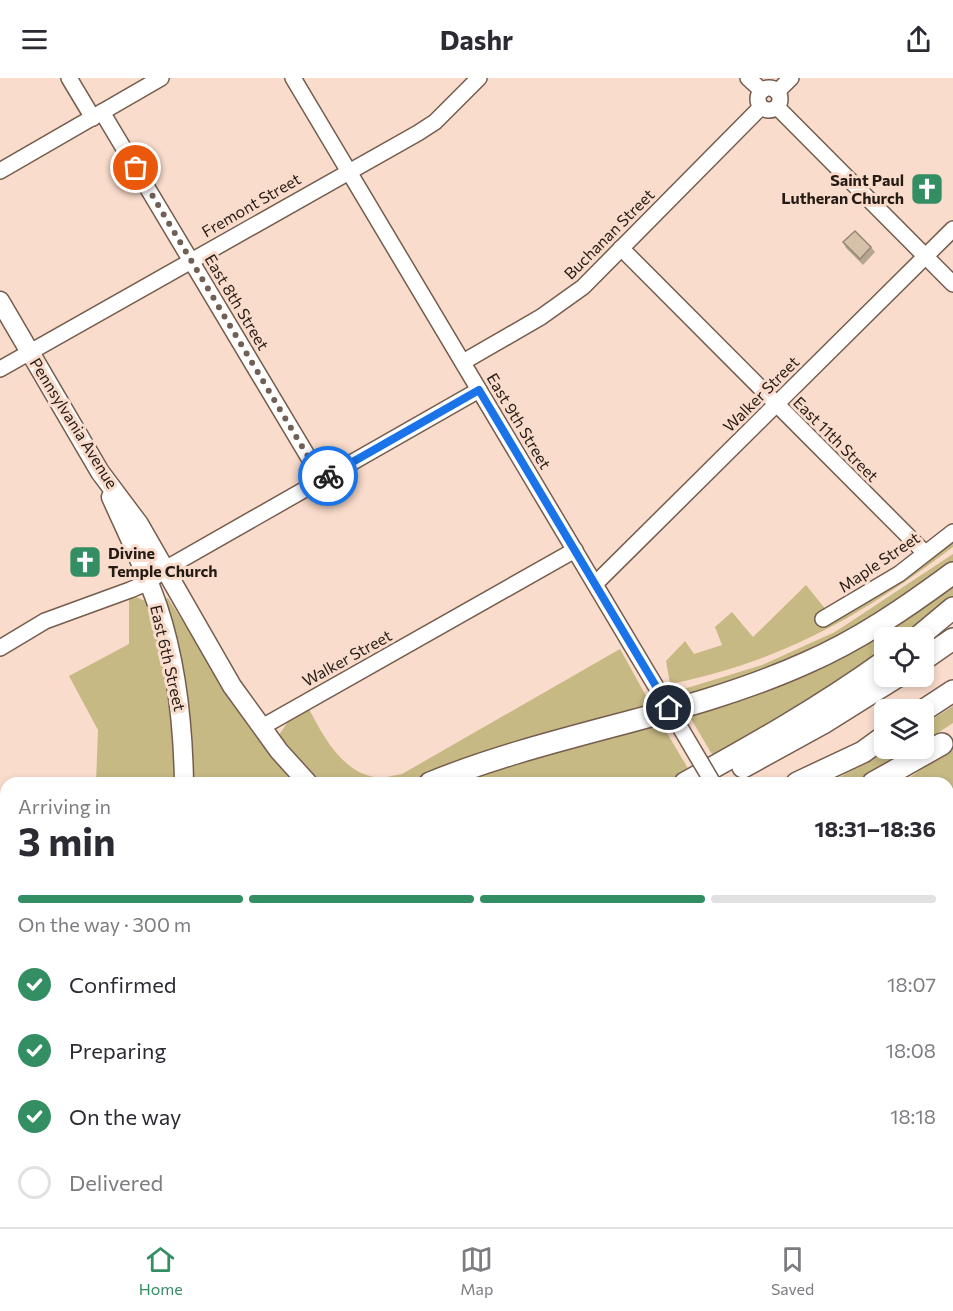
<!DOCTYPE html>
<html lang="en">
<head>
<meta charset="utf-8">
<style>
	:root { --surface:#fff; --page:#f7f7f7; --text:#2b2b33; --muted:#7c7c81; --line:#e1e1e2; --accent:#348e64 }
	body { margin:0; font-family:Commissioner,sans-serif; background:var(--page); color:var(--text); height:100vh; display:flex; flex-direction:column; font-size:22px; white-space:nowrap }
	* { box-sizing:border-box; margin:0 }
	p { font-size:20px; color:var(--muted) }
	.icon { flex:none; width:33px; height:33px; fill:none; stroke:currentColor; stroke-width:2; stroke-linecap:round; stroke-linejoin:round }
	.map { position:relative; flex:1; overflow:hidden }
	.drawer { position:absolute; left:0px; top:699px; width:954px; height:450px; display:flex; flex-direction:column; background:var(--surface); border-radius:18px 18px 0 0; box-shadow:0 3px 9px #0003 }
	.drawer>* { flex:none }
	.buttons { position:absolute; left:874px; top:549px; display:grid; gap:12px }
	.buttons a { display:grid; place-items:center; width:60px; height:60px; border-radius:9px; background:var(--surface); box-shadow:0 3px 9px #0003; font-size:30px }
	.pin { position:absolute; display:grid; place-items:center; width:51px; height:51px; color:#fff; margin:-26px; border:3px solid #fff; border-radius:50%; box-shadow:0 2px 6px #0007 }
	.courier { position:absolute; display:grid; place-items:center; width:60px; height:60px; margin:-30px; border:4px solid #1a73e8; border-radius:50%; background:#fff; color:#222; box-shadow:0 2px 8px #0007 }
	.summary em { font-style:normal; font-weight:700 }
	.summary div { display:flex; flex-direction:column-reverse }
	.summary { display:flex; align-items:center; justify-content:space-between; height:102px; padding:0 18px }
	h1 { font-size:39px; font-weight:700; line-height:45px }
	.bar { display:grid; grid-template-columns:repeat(4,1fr); gap:9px 6px; align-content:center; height:72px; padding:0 18px }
	.bar i { height:8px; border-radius:4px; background:var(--line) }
	.bar .on { background:var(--accent) }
	.bar p { grid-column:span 4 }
	ol { padding:0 18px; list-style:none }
	li { display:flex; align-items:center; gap:18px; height:66px }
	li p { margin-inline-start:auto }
	li .icon { padding:6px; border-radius:50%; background:var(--accent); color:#fff; stroke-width:4 }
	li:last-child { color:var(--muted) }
	li i { width:33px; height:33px; border:3px solid var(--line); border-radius:50% }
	header { display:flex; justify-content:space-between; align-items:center; height:78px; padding:0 18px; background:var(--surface); font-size:27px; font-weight:700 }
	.dock { display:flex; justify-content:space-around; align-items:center; height:84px; border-top:2px solid var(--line); background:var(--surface); font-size:16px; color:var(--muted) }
	.dock a { display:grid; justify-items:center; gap:3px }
	.dock .on { color:var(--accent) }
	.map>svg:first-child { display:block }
</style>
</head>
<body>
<header><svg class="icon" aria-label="menu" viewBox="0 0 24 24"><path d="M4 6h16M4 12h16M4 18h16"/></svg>Dashr<svg class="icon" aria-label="share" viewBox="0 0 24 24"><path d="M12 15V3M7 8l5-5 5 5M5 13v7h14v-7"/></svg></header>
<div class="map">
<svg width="953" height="1149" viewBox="0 0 953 1149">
	<rect width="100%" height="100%" fill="#f9dccb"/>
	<!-- green -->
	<g fill="#c7b983">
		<path d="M953,462v7c-90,68 -172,115 -283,137l-4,-23 19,-20 9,13 28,-9 -7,-18 17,-15 21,25 53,-52 21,26 -9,7 5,10 50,-29z"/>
		<path d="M953,476v8c-39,29 -77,56 -119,79 -49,26 -103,41 -156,57l-4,-6 88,-27 73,-33z"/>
		<polygon points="953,504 953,519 903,559 885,560 885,574 844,602 713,678 687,634"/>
		<path d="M136,519l9,4c23,59 29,119 31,182h-80l2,-53 -29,-54 60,-32v-46z"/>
		<path d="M168,520l47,75 84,110h-107c-1,-66 -12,-120 -28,-184z"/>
		<path d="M620,571l30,54 -223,72 -17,8h-90l-41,-48 8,-12 22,-14c14,27 33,63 66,68 8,2 19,-2 27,-3z"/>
		<polygon points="953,628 953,645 924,664 924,647"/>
		<polygon points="658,640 689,692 663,705 454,705"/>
		<polygon points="953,669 953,759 948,764 948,705 902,705"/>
		<polygon points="889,671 914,671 857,705 829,705"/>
		<polygon points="953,789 953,917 948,912 948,794"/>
		<polygon points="6,868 6,931 0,936 0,873"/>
		<polygon points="6,957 6,1023 0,1026 0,962"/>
		<polygon points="6,1114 6,1143 123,1143 108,1149 0,1149 0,1117"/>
		<polygon points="948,1116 953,1117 953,1149 907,1149 913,1143 948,1143"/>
	</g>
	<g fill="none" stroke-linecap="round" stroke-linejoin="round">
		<!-- minor casing -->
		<g stroke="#755d4e" stroke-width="18">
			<g id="minor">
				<polyline points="69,0 93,40"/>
				<polyline points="293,0 658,612"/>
				<polyline points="748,0 762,13"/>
				<circle cx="769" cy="21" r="11"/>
				<polyline points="777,14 791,0"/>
				<polyline points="777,29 953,206"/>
				<polyline points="102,34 322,402"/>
				<polyline points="0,93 161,0"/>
				<polyline points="621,170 924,474"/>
				<polyline points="463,284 541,239 583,209 761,29"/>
				<polyline points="0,291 418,55 435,44 479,0"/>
				<polyline points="595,506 953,151"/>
				<polyline points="823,541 899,496 953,454"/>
				<polyline points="0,570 45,543 130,512 149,504 165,491 479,312"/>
				<polyline points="262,649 575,472"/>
				<polyline points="0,761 6,770"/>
				<polyline points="948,778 953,773"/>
				<polyline points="948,795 953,801"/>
				<polyline points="0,851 6,844"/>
				<polyline points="948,1093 953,1088"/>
				<polyline points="398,1143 404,1149"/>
				<polyline points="589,1149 595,1143"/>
				<polyline points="895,1149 901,1143"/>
			</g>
		</g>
		<!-- major casing -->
		<g stroke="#755d4e" stroke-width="21">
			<g id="major">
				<polyline points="0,223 100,394 139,446 232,608 279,673 308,705"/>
				<path d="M111,419c16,36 34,72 47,110 19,57 25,117 26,176"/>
				<polyline points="193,1143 193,1149"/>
				<polyline points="674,1143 677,1149"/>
			</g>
		</g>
		<!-- highway casing -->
		<g stroke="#755d4e" stroke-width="24">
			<g id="highway">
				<polyline points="917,560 953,530"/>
				<polyline points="924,581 953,561"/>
				<polyline points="924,632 953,613"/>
				<polyline points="743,689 823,645 898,598"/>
				<path d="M430,705c122,-50 256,-66 376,-120 53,-23 101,-56 147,-90"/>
				<path d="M685,705c69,-38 136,-76 200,-122"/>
				<polyline points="797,705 863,674 885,658"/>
				<polyline points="873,705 942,666"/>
				<polyline points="0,950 6,944"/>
				<polyline points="0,1048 6,1045"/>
				<polyline points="0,1091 6,1088"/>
				<polyline points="145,1149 161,1143"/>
			</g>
		</g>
		<!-- minor -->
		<use href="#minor" stroke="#fff" stroke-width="15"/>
		<!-- major -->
		<use href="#major" stroke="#fff" stroke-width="18"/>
		<!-- highway -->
		<use href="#highway" stroke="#fff" stroke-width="21"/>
		<!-- minor-bridge casing -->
		<g stroke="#755d4e" stroke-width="18" stroke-linecap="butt">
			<polyline id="minor-bridge" points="658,612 713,705"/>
		</g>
		<!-- minor-bridge -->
		<use href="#minor-bridge" stroke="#fff" stroke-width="15"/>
	</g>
	<!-- wall -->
	<g fill="#b6a690">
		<polygon points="843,164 871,169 875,174 863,187 846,170"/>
		<polygon points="948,991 951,994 953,992 953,1043 948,1038"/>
		<polygon points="456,1143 494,1143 496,1145 492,1149 486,1149 485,1148 483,1149 462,1149"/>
	</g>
	<!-- building -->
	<g fill="#d4c1a8" stroke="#948776" stroke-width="1.5">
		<polygon points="855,153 871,169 860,181 843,164"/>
		<polygon points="948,991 951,994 953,992 953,1029 948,1034"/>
		<polygon points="459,1143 473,1143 467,1149 465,1149"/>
		<polygon points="766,1143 771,1143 777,1149 761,1149"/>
		<polygon points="803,1143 818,1143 824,1149 797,1149"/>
	</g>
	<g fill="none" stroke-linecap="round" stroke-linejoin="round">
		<!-- done -->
		<polyline stroke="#6f5f55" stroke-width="6" stroke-dasharray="0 10.8" points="136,90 322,402 328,398"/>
		<!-- route -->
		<polyline stroke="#1a73e8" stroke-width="8" points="328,398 479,312 669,630"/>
	</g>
	<!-- icons -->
	<defs>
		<g id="church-square" transform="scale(1.725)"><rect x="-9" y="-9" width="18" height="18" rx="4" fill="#348e64" stroke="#f9dccb"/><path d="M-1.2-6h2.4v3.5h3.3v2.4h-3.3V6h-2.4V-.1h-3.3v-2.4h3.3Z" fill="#fff"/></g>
	</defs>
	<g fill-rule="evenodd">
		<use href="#church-square" x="927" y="111"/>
		<use href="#church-square" x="85" y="484"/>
	</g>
	<g text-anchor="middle" stroke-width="6" stroke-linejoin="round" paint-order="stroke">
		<!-- poi labels -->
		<g font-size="16" font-weight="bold" fill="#251b15" stroke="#f9dccb" text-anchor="end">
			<text x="904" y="108">Saint Paul<tspan x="904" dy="18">Lutheran Church</tspan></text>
			<text x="108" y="481" text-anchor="start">Divine<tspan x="108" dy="18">Temple Church</tspan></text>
		</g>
		<!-- street labels -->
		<g font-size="16" fill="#251b15" stroke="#f9dccb">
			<text transform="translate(251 127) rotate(-30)" y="6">Fremont Street</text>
			<text transform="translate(609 156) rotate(-45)" y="6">Buchanan Street</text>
			<text transform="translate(237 224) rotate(59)" y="6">East 8th Street</text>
			<text transform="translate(761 316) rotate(-45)" y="6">Walker Street</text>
			<text transform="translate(519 343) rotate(59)" y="6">East 9th Street</text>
			<text transform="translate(74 345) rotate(58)" y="6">Pennsylvania Avenue</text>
			<text transform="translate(836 361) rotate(45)" y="6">East 11th Street</text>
			<text transform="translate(879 484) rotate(-34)" y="6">Maple Street</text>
			<text transform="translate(168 580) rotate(77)" y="6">East 6th Street</text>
			<text transform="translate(347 580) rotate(-29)" y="6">Walker Street</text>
		</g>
	</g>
</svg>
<div class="buttons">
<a><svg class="icon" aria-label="locate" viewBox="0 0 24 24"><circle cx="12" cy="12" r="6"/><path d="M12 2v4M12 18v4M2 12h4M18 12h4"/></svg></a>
<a><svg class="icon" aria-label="layers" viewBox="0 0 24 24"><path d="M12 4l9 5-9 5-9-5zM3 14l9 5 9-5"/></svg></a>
</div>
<div class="pin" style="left:136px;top:90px;background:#ea580c"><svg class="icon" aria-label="bag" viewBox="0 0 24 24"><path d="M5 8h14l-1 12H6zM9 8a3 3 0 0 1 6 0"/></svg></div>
<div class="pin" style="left:669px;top:630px;background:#1f2937"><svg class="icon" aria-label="home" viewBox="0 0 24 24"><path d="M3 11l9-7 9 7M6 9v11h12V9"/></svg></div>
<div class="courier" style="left:328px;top:398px"><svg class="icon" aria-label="bike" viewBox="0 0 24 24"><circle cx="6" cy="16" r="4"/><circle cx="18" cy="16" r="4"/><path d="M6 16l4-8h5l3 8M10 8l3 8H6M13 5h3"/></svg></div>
<section class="drawer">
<div class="summary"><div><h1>3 min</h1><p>Arriving in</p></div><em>18:31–18:36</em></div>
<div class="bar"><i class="on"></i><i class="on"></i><i class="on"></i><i></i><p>On the way · 300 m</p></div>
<ol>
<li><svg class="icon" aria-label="check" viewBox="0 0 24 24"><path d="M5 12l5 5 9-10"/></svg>Confirmed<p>18:07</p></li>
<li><svg class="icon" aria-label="check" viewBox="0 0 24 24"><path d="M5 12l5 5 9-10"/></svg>Preparing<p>18:08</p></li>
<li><svg class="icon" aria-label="check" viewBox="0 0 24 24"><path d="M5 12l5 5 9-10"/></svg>On the way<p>18:18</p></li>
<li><i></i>Delivered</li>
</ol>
</section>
</div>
<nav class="dock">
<a class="on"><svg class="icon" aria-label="home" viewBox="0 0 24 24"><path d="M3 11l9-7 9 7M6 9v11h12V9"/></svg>Home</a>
<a><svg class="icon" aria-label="map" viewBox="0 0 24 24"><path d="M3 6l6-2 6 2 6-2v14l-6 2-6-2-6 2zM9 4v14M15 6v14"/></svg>Map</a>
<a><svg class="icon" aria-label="saved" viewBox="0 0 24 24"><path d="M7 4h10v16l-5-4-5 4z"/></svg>Saved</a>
</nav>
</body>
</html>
